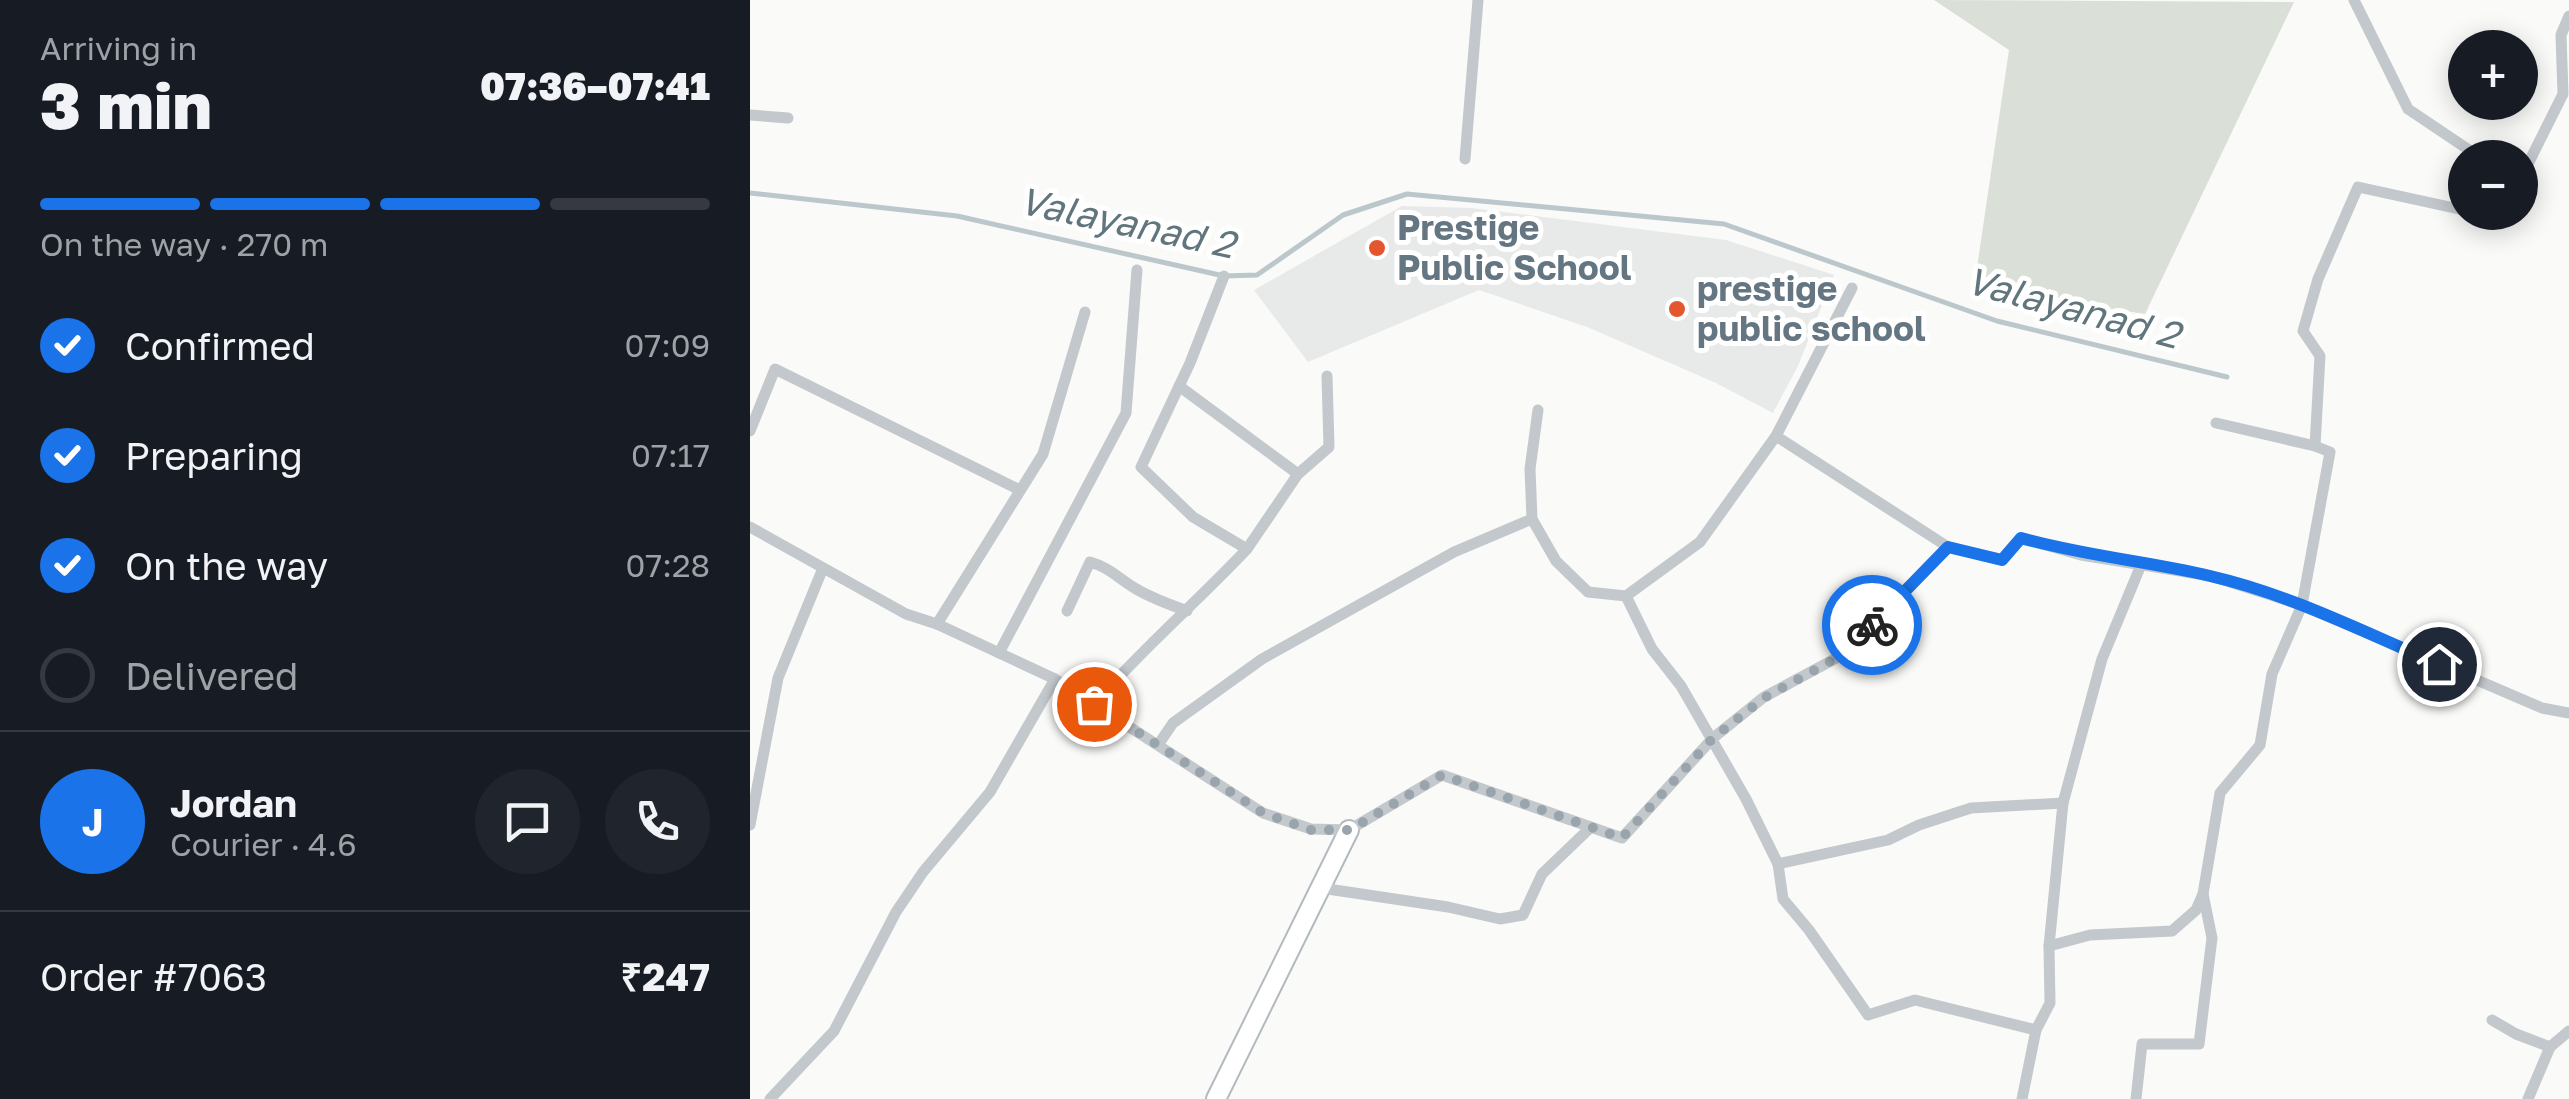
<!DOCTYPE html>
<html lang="en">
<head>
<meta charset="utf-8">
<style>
	:root { --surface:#171b24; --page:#20242c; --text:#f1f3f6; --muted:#9ea1a6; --line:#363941; --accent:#1a73e8 }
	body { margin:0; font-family:"Golos Text",sans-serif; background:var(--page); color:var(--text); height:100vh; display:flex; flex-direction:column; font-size:38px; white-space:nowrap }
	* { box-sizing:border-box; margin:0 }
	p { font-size:32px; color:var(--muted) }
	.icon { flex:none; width:55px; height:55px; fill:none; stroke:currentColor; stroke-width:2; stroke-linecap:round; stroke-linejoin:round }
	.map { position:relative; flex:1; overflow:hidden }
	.panel { display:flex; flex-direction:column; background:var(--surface); width:750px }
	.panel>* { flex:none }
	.fabs { position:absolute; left:1698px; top:30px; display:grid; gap:20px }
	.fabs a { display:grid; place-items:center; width:90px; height:90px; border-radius:50%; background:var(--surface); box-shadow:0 5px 25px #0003; font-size:50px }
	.pin { position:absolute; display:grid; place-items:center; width:85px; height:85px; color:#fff; margin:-42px; border:5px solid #fff; border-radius:50%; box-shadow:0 2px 10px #0007 }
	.courier { position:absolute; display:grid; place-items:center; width:100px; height:100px; margin:-50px; border:8px solid #1a73e8; border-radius:50%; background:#fff; color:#222; box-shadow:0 2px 12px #0007 }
	.headline em { font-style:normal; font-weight:800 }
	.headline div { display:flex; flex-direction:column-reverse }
	.headline { display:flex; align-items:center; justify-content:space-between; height:170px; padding:0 40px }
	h1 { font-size:65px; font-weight:800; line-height:75px }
	.bar { display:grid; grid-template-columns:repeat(4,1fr); gap:15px 10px; align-content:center; height:120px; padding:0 40px }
	.bar i { height:12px; border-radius:8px; background:var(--line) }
	.bar .current { background:var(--accent) }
	.bar p { grid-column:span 4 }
	.line { display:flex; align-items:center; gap:25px; padding:0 40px; border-top:2px solid var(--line) }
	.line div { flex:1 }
	.round { display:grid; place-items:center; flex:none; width:105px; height:105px; border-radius:52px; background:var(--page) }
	ol { padding:0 40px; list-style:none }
	li { display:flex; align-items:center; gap:30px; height:110px }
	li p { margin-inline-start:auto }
	li .icon { padding:10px; border-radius:50%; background:var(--accent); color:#fff; stroke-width:4 }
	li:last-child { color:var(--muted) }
	li i { width:55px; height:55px; border:5px solid var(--line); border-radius:50% }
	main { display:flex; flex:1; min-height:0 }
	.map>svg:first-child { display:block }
</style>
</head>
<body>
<main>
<section class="panel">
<div class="headline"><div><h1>3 min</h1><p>Arriving in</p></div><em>07:36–07:41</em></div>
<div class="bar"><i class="current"></i><i class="current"></i><i class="current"></i><i></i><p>On the way · 270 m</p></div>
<ol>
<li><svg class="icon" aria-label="check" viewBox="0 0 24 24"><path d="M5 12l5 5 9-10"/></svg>Confirmed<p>07:09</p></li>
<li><svg class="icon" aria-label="check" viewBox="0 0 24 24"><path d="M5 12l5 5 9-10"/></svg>Preparing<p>07:17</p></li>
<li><svg class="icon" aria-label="check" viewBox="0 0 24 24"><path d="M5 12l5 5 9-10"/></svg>On the way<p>07:28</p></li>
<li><i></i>Delivered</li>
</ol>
<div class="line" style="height:180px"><b class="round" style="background:var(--accent);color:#fff">J</b><div><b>Jordan</b><p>Courier · 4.6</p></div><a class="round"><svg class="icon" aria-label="chat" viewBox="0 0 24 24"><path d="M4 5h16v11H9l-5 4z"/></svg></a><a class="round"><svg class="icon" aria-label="phone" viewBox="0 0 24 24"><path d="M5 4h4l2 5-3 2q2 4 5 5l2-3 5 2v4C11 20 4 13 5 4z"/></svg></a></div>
<div class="line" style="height:130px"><div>Order #7063</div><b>₹247</b></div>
</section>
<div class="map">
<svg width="1819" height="1099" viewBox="0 0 1819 1099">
	<rect width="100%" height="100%" fill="#fafaf8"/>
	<!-- built -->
	<polygon fill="#e8e9e9" points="652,206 722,208 976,240 1084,275 1048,366 1023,413 966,383 837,327 729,290 558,362 504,290"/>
	<!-- green -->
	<polygon fill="#dadfd7" points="1184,0 1544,2 1395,314 1224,288 1259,50"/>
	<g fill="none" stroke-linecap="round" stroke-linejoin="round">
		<!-- stream -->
		<polyline stroke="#bbc7cb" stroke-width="5" points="0,193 207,216 474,276 507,275 593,215 657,194 974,224 1247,321 1477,377"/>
		<!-- secondary casing -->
		<g stroke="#b3babf" stroke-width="22">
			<polyline id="secondary" points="466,1099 599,830"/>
		</g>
		<!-- street -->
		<g stroke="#c3c8cc" stroke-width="11">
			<polyline points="1604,0 1658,109 1731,158"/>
			<polyline points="0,115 38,118"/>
			<polyline points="715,159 728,0"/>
			<polyline points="1770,171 1774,172 1813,94 1811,35 1819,16"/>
			<polyline points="474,276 440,363 391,467 443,517 497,549 548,474 579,447 577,376"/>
			<polyline points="429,386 548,474"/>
			<polyline points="788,410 780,469 782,519 806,561 838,592 876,596 902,649 931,686 996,799 1028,864 1033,899 1059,930 1118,1015 1165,1000 1286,1030 1300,1003 1299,946 1340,935 1422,931 1446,910 1453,894 1470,793 1510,745 1522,674 1552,605 1580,452 1565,446 1570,356 1553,331 1568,279 1608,187 1709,209 1715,196"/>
			<polyline points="1466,423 1565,446"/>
			<polyline points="0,431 25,369 270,490"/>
			<polyline points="1026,436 1198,547"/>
			<polyline points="0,527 156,614 187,624 305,679 513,813 561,829 599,830 692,775 872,838 963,738 1014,697 1092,655 1198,547 1252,560 1271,538 1331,555 1461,576 1552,605 1792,708 1819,713"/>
			<polyline points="876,596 950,542 1026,436 1102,288"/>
			<path d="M317,611l23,-49c18,5 27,15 43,25 17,11 36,17 54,24"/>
			<polyline points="187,624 293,454 335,312"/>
			<polyline points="249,653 376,413 387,270"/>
			<path d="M344,704c48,-55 103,-102 153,-155"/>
			<polyline points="408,745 423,723 512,659 704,552 782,519"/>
			<polyline points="0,825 28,678 73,568"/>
			<polyline points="1028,864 1138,840 1169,825 1221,808 1313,803"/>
			<polyline points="571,888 698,907 750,919 773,915 792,874 841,827"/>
			<polyline points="1299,946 1313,803 1352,659 1391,565"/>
			<polyline points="1742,1020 1766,1034 1800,1047 1819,1031"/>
			<polyline points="20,1099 84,1031 146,912 173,872 240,792 305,679"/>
			<polyline points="1272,1099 1286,1030"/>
			<polyline points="1386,1099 1392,1044 1449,1044 1462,938 1453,894"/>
			<polyline points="1778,1099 1800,1047"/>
		</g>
		<!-- secondary -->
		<use href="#secondary" stroke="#fff" stroke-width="18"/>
	</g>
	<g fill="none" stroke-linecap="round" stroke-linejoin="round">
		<!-- done -->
		<polyline stroke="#99a4ac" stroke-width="10" stroke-dasharray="0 18" points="344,704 513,813 561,830 600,830 692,775 872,838 963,738 1014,698 1092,655 1122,625"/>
		<!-- route -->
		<path stroke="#1a73e8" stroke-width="12" d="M1122,625l76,-78 54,13 19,-22c64,18 126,23 189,38 79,18 154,56 229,88"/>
	</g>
	<!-- markers -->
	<g fill="#e4572e" stroke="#fff" stroke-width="4">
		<circle cx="627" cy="248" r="10"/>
		<circle cx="927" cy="309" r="10"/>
	</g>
	<g text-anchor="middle" stroke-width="10" stroke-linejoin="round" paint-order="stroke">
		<!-- poi labels -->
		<g font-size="35" font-weight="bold" fill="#657683" stroke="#fff" text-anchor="start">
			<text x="647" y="240">Prestige<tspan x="647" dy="40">Public School</tspan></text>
			<text x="947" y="301">prestige<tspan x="947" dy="40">public school</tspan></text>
		</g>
		<!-- water labels -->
		<g font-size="38" font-style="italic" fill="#60757c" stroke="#fff">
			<text transform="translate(377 223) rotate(12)" y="13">Valayanad 2</text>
			<text transform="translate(1323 308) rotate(15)" y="13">Valayanad 2</text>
		</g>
	</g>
</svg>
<div class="fabs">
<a>+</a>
<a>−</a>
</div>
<div class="pin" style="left:344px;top:704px;background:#ea580c"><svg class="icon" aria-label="bag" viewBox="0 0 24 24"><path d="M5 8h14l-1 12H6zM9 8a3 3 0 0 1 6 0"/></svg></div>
<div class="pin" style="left:1689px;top:664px;background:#1f2937"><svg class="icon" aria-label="home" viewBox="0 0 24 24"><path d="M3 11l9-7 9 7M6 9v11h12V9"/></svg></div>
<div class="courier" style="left:1122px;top:625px"><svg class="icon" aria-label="bike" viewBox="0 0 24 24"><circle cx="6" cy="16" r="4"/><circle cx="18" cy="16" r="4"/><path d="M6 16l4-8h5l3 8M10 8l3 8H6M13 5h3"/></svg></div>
</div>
</main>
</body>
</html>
